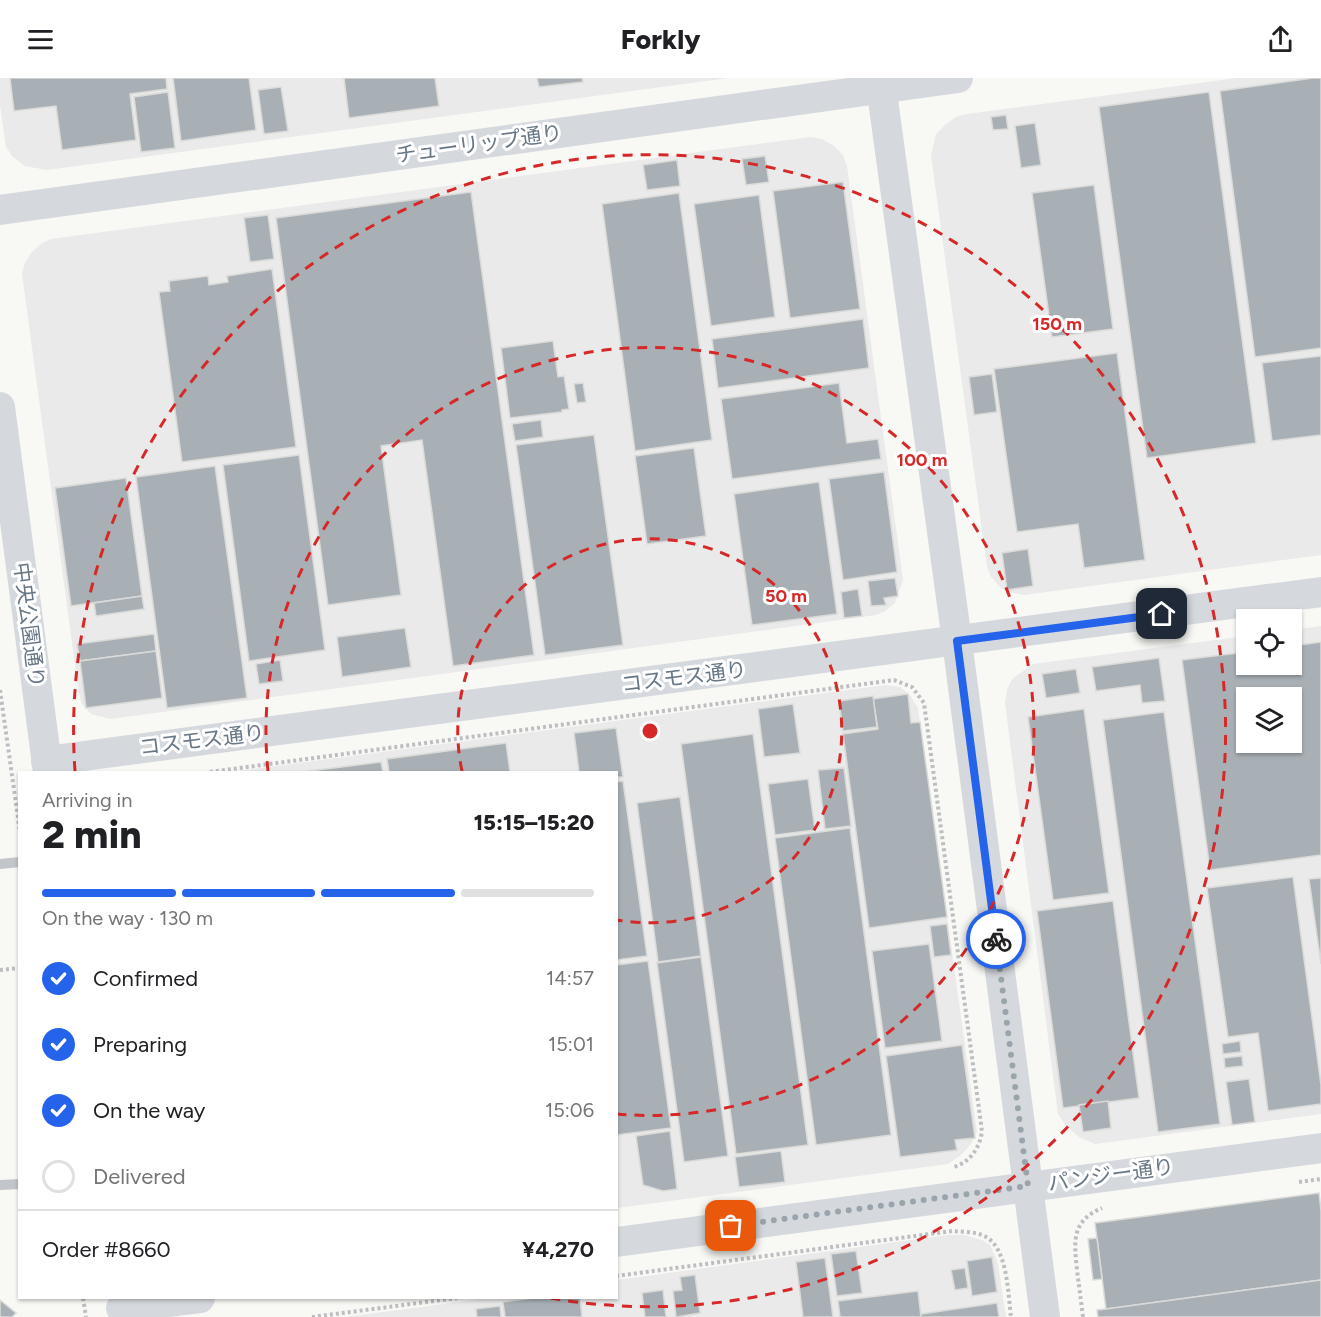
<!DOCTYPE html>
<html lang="en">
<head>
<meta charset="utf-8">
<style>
	:root { --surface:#fff; --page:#f2f2f2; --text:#202124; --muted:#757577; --line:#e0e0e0; --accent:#2563eb }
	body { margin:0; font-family:Figtree,"Noto Sans JP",sans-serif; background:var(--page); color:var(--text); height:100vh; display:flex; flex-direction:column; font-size:22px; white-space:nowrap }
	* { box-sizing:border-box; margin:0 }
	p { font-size:20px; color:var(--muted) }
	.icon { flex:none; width:33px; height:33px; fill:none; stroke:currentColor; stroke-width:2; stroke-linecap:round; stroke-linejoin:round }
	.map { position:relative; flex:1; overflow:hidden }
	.drawer { position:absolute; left:18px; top:693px; width:600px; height:528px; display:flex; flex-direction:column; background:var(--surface); border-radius:0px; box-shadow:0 2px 4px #0004 }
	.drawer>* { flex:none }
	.tools { position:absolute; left:1236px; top:531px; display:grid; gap:12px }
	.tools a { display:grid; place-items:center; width:66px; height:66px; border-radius:0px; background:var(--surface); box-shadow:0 2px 4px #0004; font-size:30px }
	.pin { position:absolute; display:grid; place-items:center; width:51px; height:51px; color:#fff; margin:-26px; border-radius:12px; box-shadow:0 3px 9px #0006 }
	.courier { position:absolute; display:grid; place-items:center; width:60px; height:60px; margin:-30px; border:4px solid #2563eb; border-radius:50%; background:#fff; color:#222; box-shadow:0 2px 8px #0007 }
	.summary em { font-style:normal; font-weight:800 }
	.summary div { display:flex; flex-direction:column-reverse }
	.summary { display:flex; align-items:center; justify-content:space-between; height:102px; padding:0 24px }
	h1 { font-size:39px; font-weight:800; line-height:45px }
	.bar { display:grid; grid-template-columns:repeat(4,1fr); gap:9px 6px; align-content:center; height:72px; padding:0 24px }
	.bar i { height:8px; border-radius:4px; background:var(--line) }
	.bar .active { background:var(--accent) }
	.bar p { grid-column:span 4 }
	.line { display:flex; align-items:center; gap:15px; padding:0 24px; border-top:2px solid var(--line) }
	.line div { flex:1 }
	ol { padding:0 24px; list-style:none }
	li { display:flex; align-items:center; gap:18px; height:66px }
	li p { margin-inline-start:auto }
	li .icon { padding:6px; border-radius:50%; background:var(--accent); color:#fff; stroke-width:4 }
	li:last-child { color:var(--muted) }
	li i { width:33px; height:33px; border:3px solid var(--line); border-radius:50% }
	header { display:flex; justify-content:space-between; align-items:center; height:78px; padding:0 24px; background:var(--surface); font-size:27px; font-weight:800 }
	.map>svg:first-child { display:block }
</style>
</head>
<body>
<header><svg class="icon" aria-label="menu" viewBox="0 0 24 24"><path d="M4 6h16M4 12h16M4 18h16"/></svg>Forkly<svg class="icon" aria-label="share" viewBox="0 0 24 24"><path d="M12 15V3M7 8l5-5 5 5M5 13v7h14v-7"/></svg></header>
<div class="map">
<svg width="1321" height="1239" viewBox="0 0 1321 1239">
	<rect width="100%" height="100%" fill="#f8f8f5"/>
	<!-- built -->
	<g fill="#e9eae9" fill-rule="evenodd">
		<polygon points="0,0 728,0 47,92 25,88 12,78 6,69 0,27"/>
		<polygon points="1237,0 1321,0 1321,477 1024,517 1013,515 1001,510 991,499 987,489 931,77 936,56 946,46 956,39 967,36"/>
		<polygon points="811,59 822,61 834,68 843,77 847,88 903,502 895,525 885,533 876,537 110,641 91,636 82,626 79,616 22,196 25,185 31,175 42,165 51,161"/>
		<path d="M1321,548v488l-226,30 -16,-7 -13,-11 -8,-12 -53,-411 2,-13 5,-11 21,-15 213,-28v28h46v-34zM1246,620h46v44h-46z"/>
		<polygon points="886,607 900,609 910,617 918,630 977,1054 971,1066 961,1077 948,1086 617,1130 616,694 231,694"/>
		<polygon points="948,1157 964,1157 982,1162 990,1167 998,1185 1006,1239 345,1239 490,1220 616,1220 617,1202"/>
	</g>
	<!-- building -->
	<g fill="#a8b0b6" stroke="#dadad8" stroke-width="1.5" fill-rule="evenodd">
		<polygon points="10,0 166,0 167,11 130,16 136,62 62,72 56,28 14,33"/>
		<polygon points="173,0 249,0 256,52 181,63"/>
		<polygon points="344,0 435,0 439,28 349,40"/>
		<polygon points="537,0 582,0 583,4 539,9"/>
		<polygon points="1313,0 1321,0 1321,270 1255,279 1220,13"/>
		<polygon points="281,9 288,53 264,56 258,12"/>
		<polygon points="168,14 175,70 141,74 134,19"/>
		<polygon points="1209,14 1256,365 1147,380 1099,29"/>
		<polygon points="1006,37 1008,51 993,52 991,39"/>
		<polygon points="1035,45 1041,87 1021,90 1015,48"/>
		<polygon points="765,78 769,104 746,107 742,81"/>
		<polygon points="677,82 680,108 647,112 643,87"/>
		<polygon points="843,104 860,231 790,240 773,113"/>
		<polygon points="1094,107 1113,251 1052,259 1032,115"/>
		<polygon points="471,114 534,577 453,588 422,362 381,368 401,517 328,527 276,140"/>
		<polygon points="679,115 712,362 635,373 602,126"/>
		<polygon points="759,117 775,239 711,248 694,126"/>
		<polygon points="268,137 274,181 250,184 244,140"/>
		<polygon points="272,191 296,369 182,384 159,214 170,213 169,203 208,198 209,207 228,204 227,198"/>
		<polygon points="863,241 869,290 718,310 712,261"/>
		<polygon points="553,263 558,299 564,298 569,331 562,332 562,334 510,340 501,270"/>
		<polygon points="1117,275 1145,482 1084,490 1078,446 1017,454 994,291"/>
		<polygon points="1321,278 1321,357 1272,363 1262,285"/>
		<polygon points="992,296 997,334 974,337 969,299"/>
		<polygon points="583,305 586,324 577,325 574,306"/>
		<polygon points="839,305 847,365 878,361 881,381 732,401 721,321"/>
		<polygon points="541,342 543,359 515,363 512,346"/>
		<polygon points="594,357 623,567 545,577 516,367"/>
		<polygon points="694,370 706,458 647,466 635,378"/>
		<polygon points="299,377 325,572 249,583 223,387"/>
		<polygon points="215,388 247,620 167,630 136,399"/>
		<polygon points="884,394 897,494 843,502 829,401"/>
		<polygon points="126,400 142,518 71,528 55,410"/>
		<polygon points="819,404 837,536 752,547 734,416"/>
		<polygon points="1028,471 1033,508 1007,512 1002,475"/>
		<polygon points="895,500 898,518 884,520 886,527 871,528 868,503"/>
		<polygon points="858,511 862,538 844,540 841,514"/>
		<polygon points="142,518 144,531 96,538 94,525"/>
		<polygon points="405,550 411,589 342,599 337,559"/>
		<polygon points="154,556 156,573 80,583 77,566"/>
		<path d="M1321,564v213l-111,15 -28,-210 64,-8v12h46v-18zM1246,620h46v44h-46z"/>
		<polygon points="156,573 162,620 86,630 80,583"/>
		<polygon points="1159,580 1165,623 1142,625 1140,607 1096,613 1092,589"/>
		<polygon points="280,582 283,603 259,606 256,586"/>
		<polygon points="1076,591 1080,615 1046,620 1042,596"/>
		<polygon points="908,616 911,645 920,644 947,839 869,850 843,656 878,651 873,621"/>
		<polygon points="873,618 877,649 843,653 839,623"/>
		<polygon points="793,626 800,675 764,679 758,631"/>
		<polygon points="1084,631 1109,815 1053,822 1028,639"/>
		<polygon points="1164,634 1220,1046 1158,1054 1103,642"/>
		<polygon points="616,650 623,699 616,699 616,694 579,694 574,655"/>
		<polygon points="753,656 808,1067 736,1076 681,666"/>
		<polygon points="506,665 510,694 389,694 387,681"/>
		<polygon points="381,684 383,694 302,694"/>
		<polygon points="844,690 851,748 825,751 818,692"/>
		<polygon points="808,701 815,752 775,757 768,706"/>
		<polygon points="623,703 647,878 616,882 616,704"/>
		<polygon points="680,719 701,878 658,884 637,725"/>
		<polygon points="850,750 891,1057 816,1067 775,760"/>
		<polygon points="1293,799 1321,1007 1321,1026 1268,1033 1258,955 1228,959 1207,810"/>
		<polygon points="1321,800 1321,886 1309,801"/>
		<polygon points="1113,823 1139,1020 1063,1030 1037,833"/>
		<polygon points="947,846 951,877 934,879 930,848"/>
		<polygon points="929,866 942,963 885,970 872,873"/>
		<polygon points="701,879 728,1078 684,1084 657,885"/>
		<polygon points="648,883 671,1050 616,1057 616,887"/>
		<polygon points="1240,963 1241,974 1223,976 1222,966"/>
		<polygon points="962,967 975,1060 955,1062 957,1072 900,1079 886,978"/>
		<polygon points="1242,978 1243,988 1225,990 1224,980"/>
		<polygon points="1249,1001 1255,1044 1232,1047 1226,1004"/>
		<polygon points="1108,1023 1111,1050 1083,1054 1079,1027"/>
		<polygon points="670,1053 677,1111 663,1113 643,1107 636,1058"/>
		<polygon points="781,1073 785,1104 739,1109 735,1079"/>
		<polygon points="1319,1115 1321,1133 1321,1202 1106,1231 1095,1145"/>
		<polygon points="1097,1160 1102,1201 1093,1202 1088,1161"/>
		<polygon points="856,1173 862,1215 837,1218 831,1176"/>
		<polygon points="992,1179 997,1214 972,1218 967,1183"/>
		<polygon points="825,1180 833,1239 803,1239 796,1184"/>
		<polygon points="965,1190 968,1210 955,1212 951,1192"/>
		<polygon points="695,1197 700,1235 676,1239 673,1213 682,1212 680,1199"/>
		<polygon points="1321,1202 1321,1239 1098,1239 1097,1232 1106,1231"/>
		<polygon points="663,1212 666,1239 645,1239 642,1215"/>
		<polygon points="918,1213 921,1239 840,1239 838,1223"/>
		<polygon points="534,1220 580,1220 582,1239 505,1239 503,1224"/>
		<polygon points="0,1222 16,1235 12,1239 0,1239"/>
		<polygon points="997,1225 999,1239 921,1239 921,1236"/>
		<polygon points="500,1228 501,1239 477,1239 476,1231"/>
	</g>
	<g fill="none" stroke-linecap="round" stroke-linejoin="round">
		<!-- path -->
		<g stroke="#bcbec1" stroke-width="4" stroke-dasharray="3 3" stroke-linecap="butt">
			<polyline points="0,612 20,754"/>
			<path d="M210,694l684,-92 18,7 12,16 58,428c-2,17 -12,31 -28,36"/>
			<polyline points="0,892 20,890"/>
			<polyline points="1299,1104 1321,1101"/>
			<path d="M616,1198l336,-45c10,1 22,0 32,5 24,10 24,59 27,81"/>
			<polyline points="83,1220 86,1239"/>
			<polyline points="312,1239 457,1220"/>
			<path d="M1083,1239c-2,-16 -4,-31 -6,-47 -3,-28 -6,-49 25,-62"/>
		</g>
		<!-- lane -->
		<g stroke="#c2c5c9" stroke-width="10">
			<polyline points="0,786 20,784"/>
			<polyline points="0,1107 20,1106"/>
		</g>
		<!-- secondary -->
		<g stroke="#d5d9dd" stroke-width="30">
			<polyline points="880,0 957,563 1045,1239"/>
			<polyline points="0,132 958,0"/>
			<polyline points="0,329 48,694"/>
			<polyline points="46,683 1321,514"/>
			<polyline points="616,1164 1321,1070"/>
			<polyline points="121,1230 200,1220"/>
		</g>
	</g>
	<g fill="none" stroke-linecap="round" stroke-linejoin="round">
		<!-- done -->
		<polyline stroke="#9aa4ac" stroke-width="6" stroke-dasharray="0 10.8" points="731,1148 1028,1108 996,861"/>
		<!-- route -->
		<polyline stroke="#2563eb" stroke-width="8" points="996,861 957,563 1162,536"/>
	</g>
	<!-- distance rings -->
	<g fill="none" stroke="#d62828" stroke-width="3" stroke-dasharray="10 8">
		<path d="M462 693A192 192 0 1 1 617 842"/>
		<path d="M268 693A384 384 0 1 1 617 1036"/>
		<path d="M75 693A576 576 0 1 1 550 1220"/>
	</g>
	<g text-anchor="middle" stroke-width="6" stroke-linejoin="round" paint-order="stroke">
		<!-- street labels -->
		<g font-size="21" fill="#687785" stroke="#fff">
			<text transform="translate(479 66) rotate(-8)" y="7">チューリップ通り</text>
			<text transform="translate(29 547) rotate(83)" y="7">中央公園通り</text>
			<text transform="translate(684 599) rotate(-7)" y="7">コスモス通り</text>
			<text transform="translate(202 662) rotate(-7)" y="7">コスモス通り</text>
			<text transform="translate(1111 1097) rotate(-8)" y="7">パンジー通り</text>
		</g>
	</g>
	<circle cx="650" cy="653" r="9" fill="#d62828" stroke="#fff" stroke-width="3"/>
	<g font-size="18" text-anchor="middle" font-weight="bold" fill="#d62828" stroke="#fff" stroke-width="6" stroke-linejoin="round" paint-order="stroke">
		<text x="1057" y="252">150 m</text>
		<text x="922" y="388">100 m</text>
		<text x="786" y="524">50 m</text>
	</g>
</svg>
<div class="tools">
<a><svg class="icon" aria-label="locate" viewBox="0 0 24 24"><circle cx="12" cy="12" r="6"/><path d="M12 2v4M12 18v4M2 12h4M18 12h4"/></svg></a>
<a><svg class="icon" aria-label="layers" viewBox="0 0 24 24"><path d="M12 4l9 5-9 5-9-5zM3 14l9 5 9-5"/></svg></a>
</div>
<div class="pin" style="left:731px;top:1148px;background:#ea580c"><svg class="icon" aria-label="bag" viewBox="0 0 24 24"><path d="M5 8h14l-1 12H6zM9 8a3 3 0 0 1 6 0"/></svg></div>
<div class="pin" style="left:1162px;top:536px;background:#1f2937"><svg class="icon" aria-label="home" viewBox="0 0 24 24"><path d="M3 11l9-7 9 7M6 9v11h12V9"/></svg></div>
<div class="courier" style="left:996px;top:861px"><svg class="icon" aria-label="bike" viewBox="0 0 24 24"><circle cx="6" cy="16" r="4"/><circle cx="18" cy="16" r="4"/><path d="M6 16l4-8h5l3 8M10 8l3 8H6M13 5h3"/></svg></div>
<section class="drawer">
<div class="summary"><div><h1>2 min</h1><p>Arriving in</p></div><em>15:15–15:20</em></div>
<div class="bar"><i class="active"></i><i class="active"></i><i class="active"></i><i></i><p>On the way · 130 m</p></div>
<ol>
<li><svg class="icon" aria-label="check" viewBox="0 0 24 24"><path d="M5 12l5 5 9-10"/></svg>Confirmed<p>14:57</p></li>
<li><svg class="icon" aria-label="check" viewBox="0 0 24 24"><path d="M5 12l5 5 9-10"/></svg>Preparing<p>15:01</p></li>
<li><svg class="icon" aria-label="check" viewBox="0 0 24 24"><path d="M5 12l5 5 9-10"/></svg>On the way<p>15:06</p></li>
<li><i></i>Delivered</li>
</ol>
<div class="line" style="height:78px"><div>Order #8660</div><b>¥4,270</b></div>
</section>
</div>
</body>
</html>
